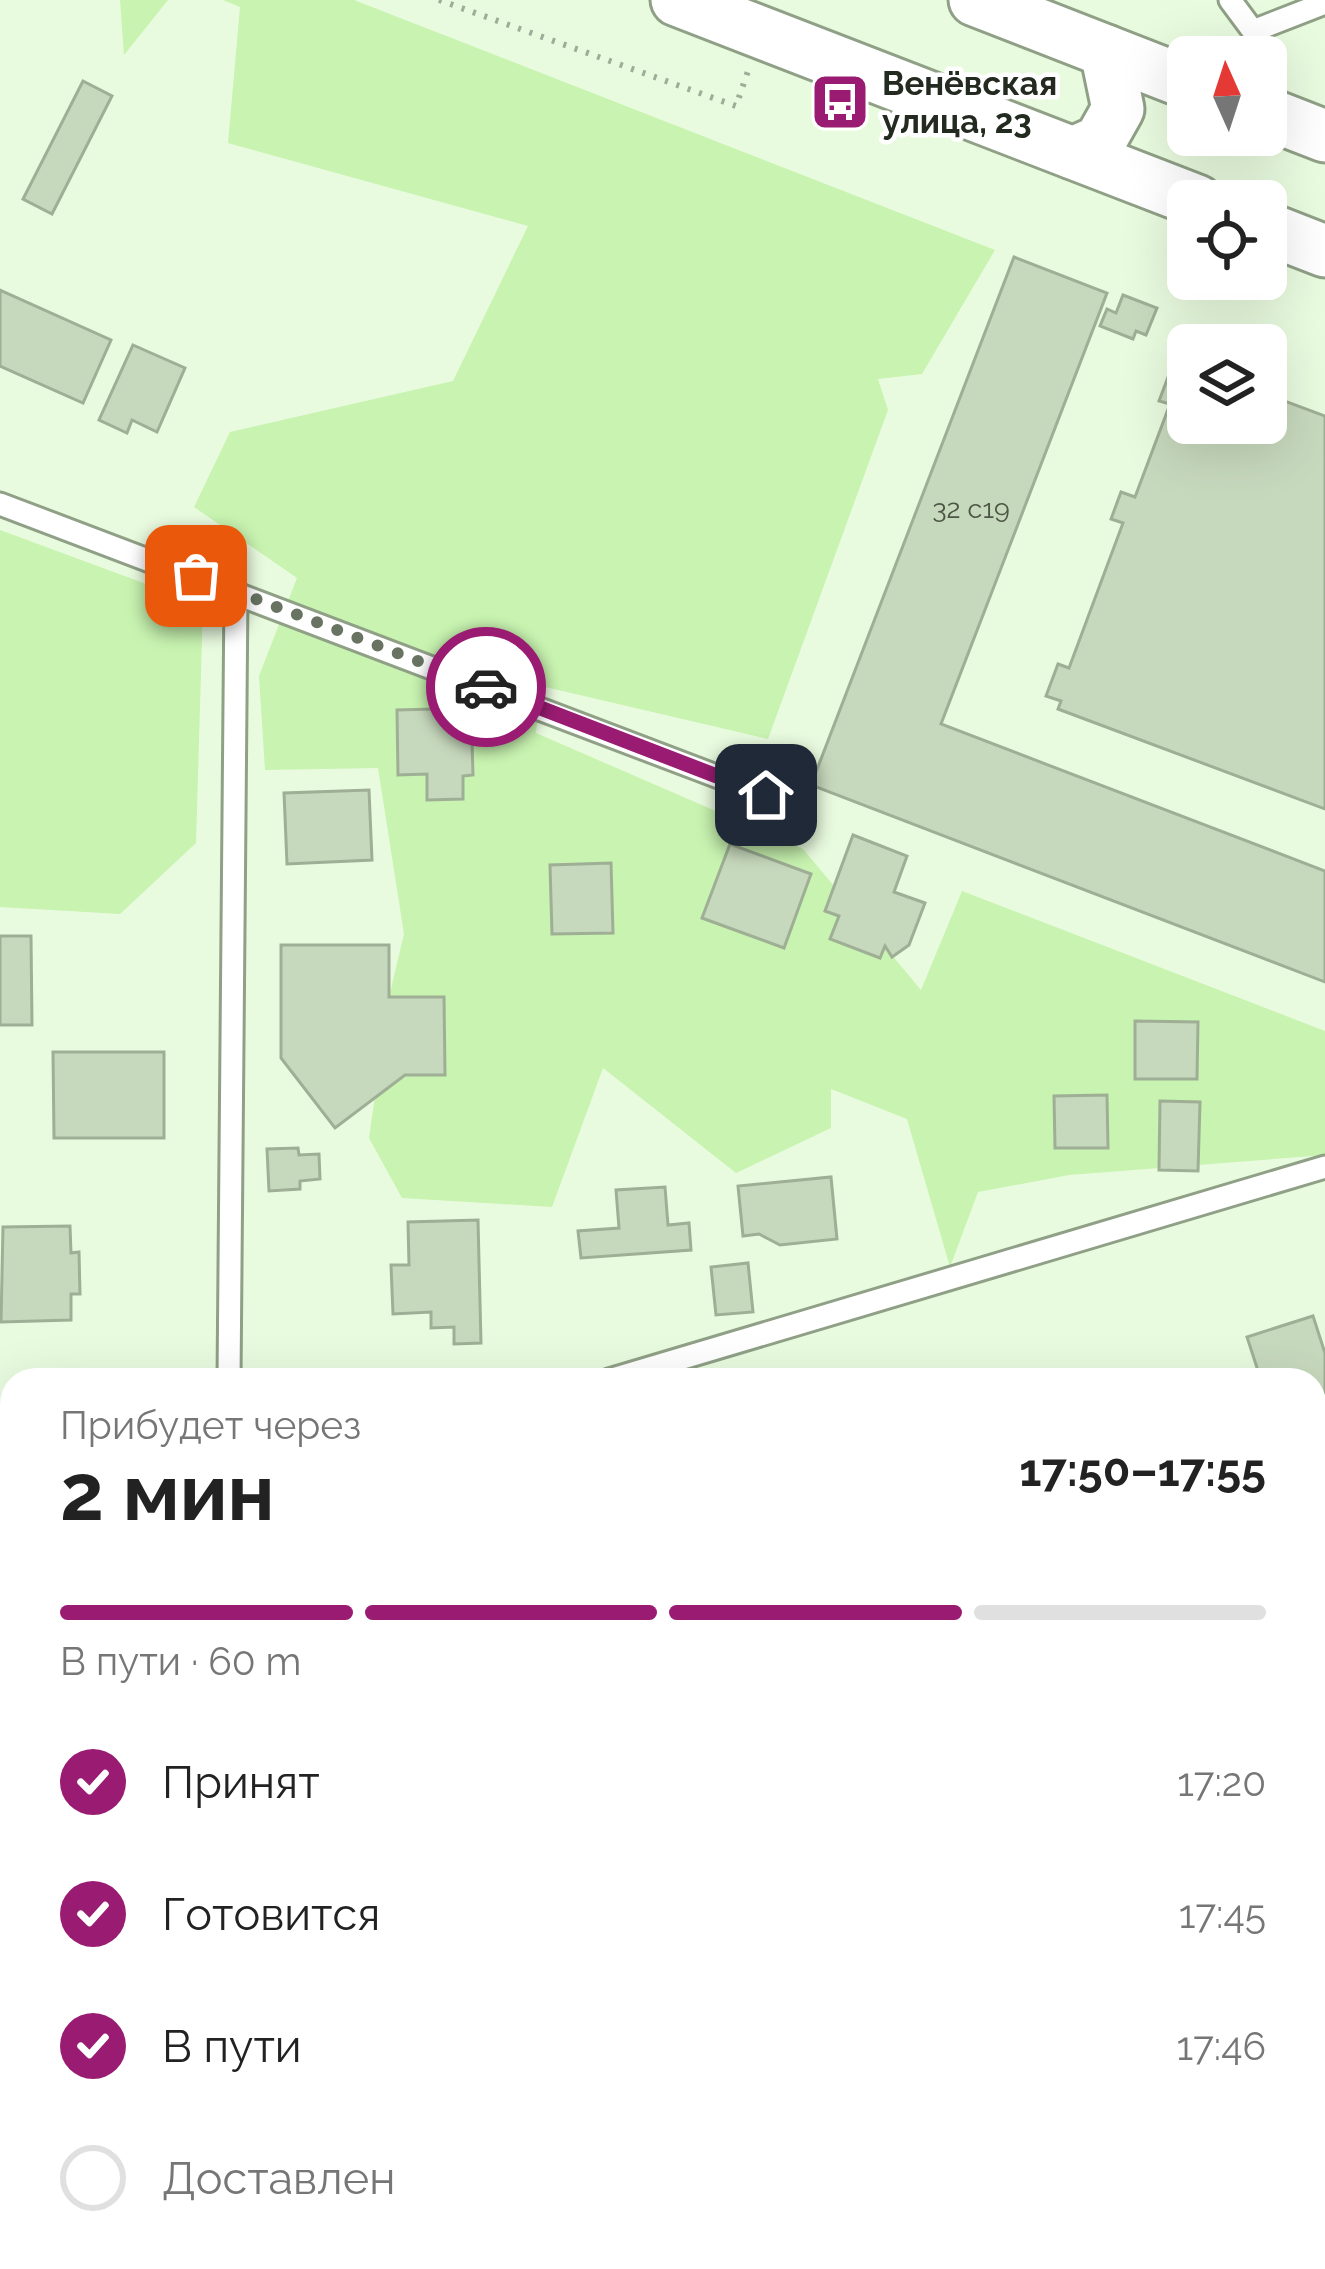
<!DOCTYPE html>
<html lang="ru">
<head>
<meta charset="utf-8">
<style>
	:root { --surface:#fff; --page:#f2f2f2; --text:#222; --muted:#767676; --line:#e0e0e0; --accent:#9a1b72 }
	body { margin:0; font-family:Raleway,sans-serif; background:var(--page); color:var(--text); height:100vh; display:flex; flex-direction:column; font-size:45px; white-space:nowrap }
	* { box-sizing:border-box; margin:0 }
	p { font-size:39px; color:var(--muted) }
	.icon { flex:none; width:66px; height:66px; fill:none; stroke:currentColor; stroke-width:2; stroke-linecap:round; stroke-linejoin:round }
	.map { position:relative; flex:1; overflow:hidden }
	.sheet { position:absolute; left:0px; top:1368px; width:1326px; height:903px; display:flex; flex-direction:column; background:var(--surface); border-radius:36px 36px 0 0; box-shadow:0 12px 48px #0002 }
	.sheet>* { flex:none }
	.needle { width:78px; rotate:357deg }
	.tools { position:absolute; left:1167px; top:36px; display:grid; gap:24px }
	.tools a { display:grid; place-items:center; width:120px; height:120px; border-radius:18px; background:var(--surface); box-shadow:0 12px 48px #0002; font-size:60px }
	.pin { position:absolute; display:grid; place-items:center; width:102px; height:102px; color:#fff; margin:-51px; border-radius:24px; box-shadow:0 6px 18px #0006 }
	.courier { position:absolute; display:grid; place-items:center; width:120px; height:120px; margin:-60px; border:9px solid #9a1b72; border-radius:50%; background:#fff; color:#222; box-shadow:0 3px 15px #0007 }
	.head em { font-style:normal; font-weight:700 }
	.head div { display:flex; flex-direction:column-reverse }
	.head { display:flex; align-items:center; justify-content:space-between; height:204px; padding:0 60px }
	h1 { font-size:78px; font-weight:700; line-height:90px }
	.bar { display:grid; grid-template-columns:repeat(4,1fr); gap:18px 12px; align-content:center; height:144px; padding:0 60px }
	.bar i { height:15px; border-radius:9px; background:var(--line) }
	.bar .on { background:var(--accent) }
	.bar p { grid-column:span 4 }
	ol { padding:0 60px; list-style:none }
	li { display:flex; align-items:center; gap:36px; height:132px }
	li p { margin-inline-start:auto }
	li .icon { padding:12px; border-radius:50%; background:var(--accent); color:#fff; stroke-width:4 }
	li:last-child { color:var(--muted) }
	li i { width:66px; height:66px; border:6px solid var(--line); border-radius:50% }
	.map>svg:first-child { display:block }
</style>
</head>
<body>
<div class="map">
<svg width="1325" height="2269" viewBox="0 0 1325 2269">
	<rect width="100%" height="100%" fill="#e9fbdf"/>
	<!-- green -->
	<g fill="#c8f3b0">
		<polygon points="120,0 168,0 124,55"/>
		<polygon points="223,0 354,0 995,250 922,374 878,379 888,410 768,739 541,686 536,733 803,849 921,990 962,891 1325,1031 1325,1155 1069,1175 978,1192 950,1267 907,1119 831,1089 831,1128 736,1173 603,1068 552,1207 402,1198 369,1138 389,997 404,934 378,768 265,770 259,676 297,578 194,507 230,432 453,381 528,226 228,143 240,7"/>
		<polygon points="0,530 203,605 196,843 120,914 0,907"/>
		<polygon points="0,1528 12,1532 12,1668 0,1664"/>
		<polygon points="1325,1558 1325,2269 804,2269 798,2259 1314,2259 1314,1559"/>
		<polygon points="12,2012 12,2259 271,2259 276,2269 0,2269 0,2019"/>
	</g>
	<!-- building -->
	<g fill="#c7d9bd" stroke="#9eaf95" stroke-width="3">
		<polygon points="83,81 112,96 52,214 23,199"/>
		<polygon points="1014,257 1107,293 941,724 1325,871 1325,982 811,785"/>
		<polygon points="0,290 111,340 83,403 0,366"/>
		<polygon points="1123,295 1157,308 1146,335 1136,331 1133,339 1100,326 1107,309 1116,313"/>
		<polygon points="133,345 185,368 157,432 132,420 127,433 99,420"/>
		<polygon points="1188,365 1188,423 1266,423 1266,394 1325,416 1325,809 1058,709 1061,701 1046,696 1058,664 1069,668 1123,523 1111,519 1121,492 1135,497 1170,404 1159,401 1170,372 1184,377"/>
		<polygon points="471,708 473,775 463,776 463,799 427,800 427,774 398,775 397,710"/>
		<polygon points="369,790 372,860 287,864 284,793"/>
		<polygon points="853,835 907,856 894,892 925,903 909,945 892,957 885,946 880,958 830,939 839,916 825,911"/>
		<polygon points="730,844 811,874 784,948 702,918"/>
		<polygon points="611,863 613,933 552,934 550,865"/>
		<polygon points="0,936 31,936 32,1025 0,1025"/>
		<polygon points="281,945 389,945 389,997 444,997 445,1075 405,1075 335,1128 281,1058"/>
		<polygon points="1135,1021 1198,1022 1197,1079 1135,1079"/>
		<polygon points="53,1052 164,1052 164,1138 54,1138"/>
		<polygon points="1107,1095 1108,1148 1055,1148 1054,1096"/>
		<polygon points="1160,1101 1200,1102 1198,1171 1159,1170"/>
		<polygon points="298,1148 299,1155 319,1154 320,1179 300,1181 300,1189 269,1191 267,1149"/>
		<polygon points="831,1177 837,1239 780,1245 759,1234 743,1236 738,1186"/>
		<polygon points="665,1187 668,1225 689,1223 691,1250 581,1258 578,1231 619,1228 616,1190"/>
		<polygon points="478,1220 481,1343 454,1344 454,1327 431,1328 431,1312 393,1314 391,1265 409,1265 408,1222"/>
		<polygon points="70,1226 71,1253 79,1252 80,1294 71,1294 71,1320 1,1322 3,1227"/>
		<polygon points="748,1263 753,1312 716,1315 711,1267"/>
		<polygon points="1313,1316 1325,1353 1325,1393 1314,1396 1314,1380 1261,1380 1247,1337"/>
		<rect x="0" y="1404" width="12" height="136"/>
		<polygon points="0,1764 5,1764 6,1859 0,1859"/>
		<polygon points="688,2259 775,2259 782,2269 695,2269"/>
	</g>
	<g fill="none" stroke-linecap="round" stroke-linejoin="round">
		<!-- service casing -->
		<g stroke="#8fa086" stroke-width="27">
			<g id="service">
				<polyline points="1230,0 1253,31 1261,57"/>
				<polyline points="1253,31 1325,3"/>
				<polyline points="1266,72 1279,112"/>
				<polyline points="0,504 766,795"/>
				<polyline points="229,1380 236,591"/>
				<polyline points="609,1380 1325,1167"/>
				<polyline points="0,1985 12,1978"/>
			</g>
		</g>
		<!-- tertiary casing -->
		<g stroke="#8fa086" stroke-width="57">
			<g id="tertiary">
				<polyline points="677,0 1197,201"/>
				<polyline points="975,0 1188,83"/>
				<polyline points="1266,113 1325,136"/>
				<polyline points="1073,153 1100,141 1118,109 1106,51"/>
				<polyline points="1266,228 1325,251"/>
			</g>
		</g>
		<!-- path -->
		<polyline stroke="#9fad98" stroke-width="6" stroke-dasharray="3 9" stroke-linecap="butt" points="439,0 736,106 748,71"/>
		<!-- service -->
		<use href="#service" stroke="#fff" stroke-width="21"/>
		<!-- tertiary -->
		<use href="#tertiary" stroke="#fff" stroke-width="51"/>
	</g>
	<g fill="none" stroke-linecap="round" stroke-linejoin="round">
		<!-- done -->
		<polyline stroke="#687362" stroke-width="12" stroke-dasharray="0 21.6" points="196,576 486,687"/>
		<!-- route -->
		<polyline stroke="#9a1b72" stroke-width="15" points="486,687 766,795"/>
	</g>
	<!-- icons -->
	<defs>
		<g id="bus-square" transform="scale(3)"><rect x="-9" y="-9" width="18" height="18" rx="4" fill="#9a1b72" stroke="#fff"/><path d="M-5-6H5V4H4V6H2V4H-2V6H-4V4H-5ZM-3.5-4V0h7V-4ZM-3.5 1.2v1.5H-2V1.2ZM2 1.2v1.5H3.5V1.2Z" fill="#fff"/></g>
	</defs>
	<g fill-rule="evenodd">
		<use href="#bus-square" x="840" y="102"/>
	</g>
	<g text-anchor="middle" stroke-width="9" stroke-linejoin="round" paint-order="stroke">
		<!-- number labels -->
		<g font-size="27" fill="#4c5646">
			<text x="971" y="518">32 с19</text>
		</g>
		<!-- poi labels -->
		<g font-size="33" font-weight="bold" fill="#232a1f" stroke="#fff" text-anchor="start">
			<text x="882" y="95">Венёвская<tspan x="882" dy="38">улица, 23</tspan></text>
		</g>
	</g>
</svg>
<div class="tools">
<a><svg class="needle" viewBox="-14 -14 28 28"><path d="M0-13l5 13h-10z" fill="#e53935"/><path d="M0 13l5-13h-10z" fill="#767676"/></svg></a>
<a><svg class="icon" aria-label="locate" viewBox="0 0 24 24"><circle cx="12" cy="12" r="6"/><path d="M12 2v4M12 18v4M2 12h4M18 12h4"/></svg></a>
<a><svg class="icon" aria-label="layers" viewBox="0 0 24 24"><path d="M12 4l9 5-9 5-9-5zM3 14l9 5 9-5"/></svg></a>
</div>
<div class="pin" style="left:196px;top:576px;background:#ea580c"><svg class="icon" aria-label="bag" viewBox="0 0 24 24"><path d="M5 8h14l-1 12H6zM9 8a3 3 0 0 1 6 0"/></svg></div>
<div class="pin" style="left:766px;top:795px;background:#1f2937"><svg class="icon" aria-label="home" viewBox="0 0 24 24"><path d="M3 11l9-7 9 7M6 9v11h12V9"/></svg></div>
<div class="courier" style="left:486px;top:687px"><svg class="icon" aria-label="car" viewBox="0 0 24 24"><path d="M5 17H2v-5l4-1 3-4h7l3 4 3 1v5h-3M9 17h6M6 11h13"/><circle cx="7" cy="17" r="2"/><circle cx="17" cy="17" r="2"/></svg></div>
<section class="sheet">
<div class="head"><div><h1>2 мин</h1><p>Прибудет через</p></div><em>17:50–17:55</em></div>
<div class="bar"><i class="on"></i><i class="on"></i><i class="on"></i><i></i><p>В пути · 60 m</p></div>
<ol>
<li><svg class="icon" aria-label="check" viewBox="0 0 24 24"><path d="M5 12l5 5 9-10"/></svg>Принят<p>17:20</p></li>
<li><svg class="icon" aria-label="check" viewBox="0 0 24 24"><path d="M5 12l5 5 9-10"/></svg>Готовится<p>17:45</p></li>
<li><svg class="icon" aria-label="check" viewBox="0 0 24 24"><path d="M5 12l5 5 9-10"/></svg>В пути<p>17:46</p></li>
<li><i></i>Доставлен</li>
</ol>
</section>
</div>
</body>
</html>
